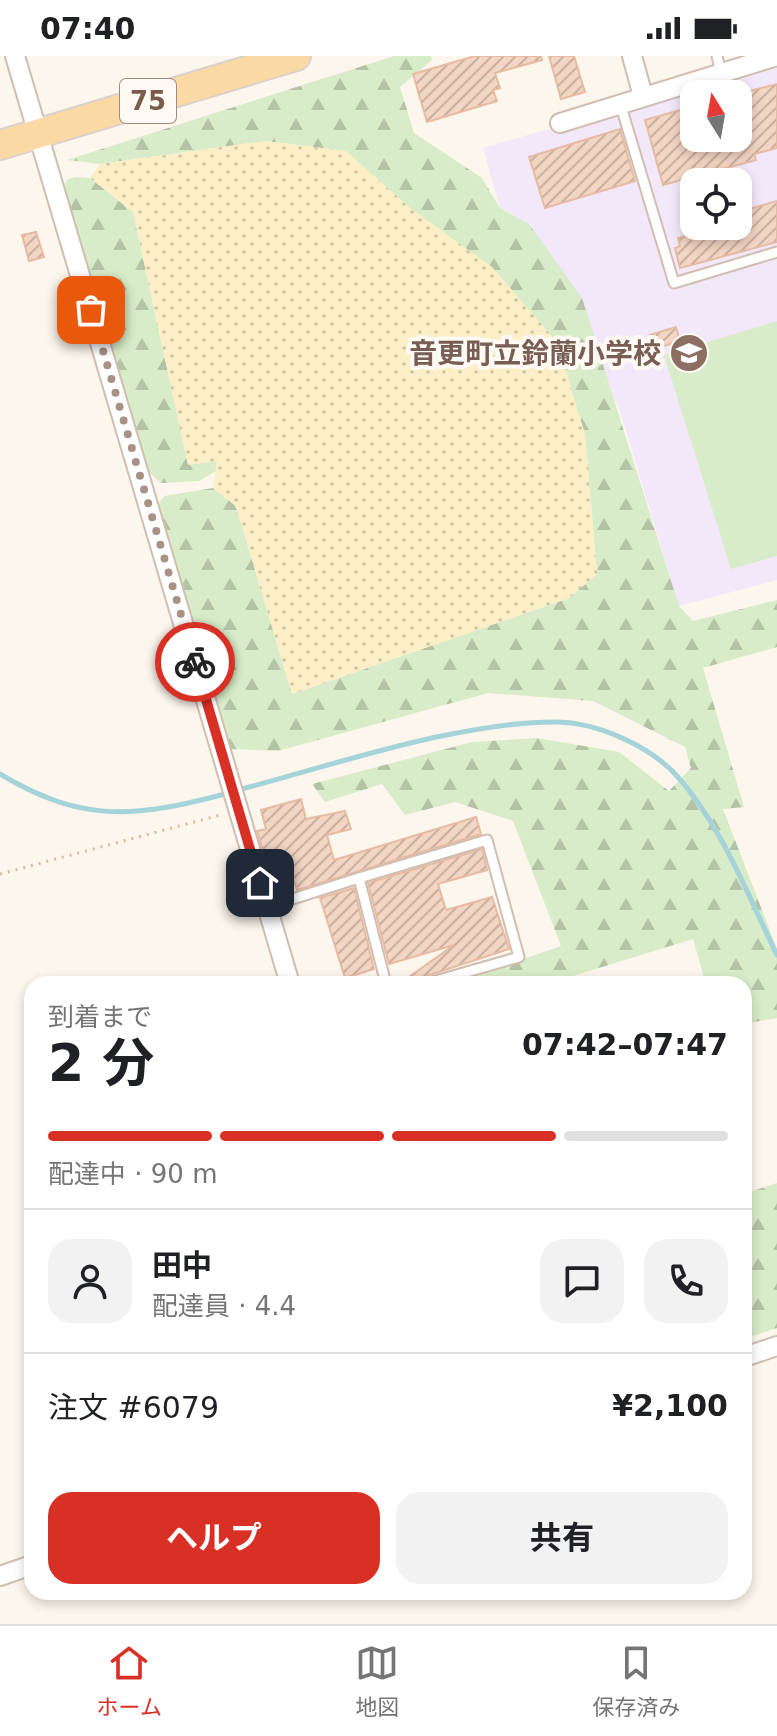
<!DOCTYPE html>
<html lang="ja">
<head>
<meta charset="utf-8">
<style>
	:root { --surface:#fff; --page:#f2f2f2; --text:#202124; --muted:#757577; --line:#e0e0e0; --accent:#d93025 }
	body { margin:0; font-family:"DejaVu Sans","Noto Sans JP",sans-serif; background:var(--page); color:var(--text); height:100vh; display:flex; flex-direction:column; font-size:30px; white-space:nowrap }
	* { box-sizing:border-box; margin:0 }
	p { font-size:26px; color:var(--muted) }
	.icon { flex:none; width:44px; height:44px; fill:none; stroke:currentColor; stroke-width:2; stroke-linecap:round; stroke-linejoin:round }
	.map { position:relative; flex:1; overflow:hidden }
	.side { position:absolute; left:24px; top:920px; width:728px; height:624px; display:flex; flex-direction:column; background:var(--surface); border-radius:24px; box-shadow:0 4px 12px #0003 }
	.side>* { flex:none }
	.needle { width:52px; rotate:349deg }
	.tools { position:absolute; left:680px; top:24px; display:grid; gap:16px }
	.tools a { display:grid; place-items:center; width:72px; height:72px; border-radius:16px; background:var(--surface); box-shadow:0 4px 12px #0003; font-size:40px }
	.pin { position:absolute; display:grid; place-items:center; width:68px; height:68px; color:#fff; margin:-34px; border-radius:16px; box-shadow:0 4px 12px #0006 }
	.courier { position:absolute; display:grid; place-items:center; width:80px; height:80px; margin:-40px; border:6px solid #d93025; border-radius:50%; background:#fff; color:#222; box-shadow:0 2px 10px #0007 }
	.summary em { font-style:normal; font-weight:700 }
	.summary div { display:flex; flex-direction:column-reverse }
	.summary { display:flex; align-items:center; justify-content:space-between; height:136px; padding:0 24px }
	h1 { font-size:52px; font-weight:700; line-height:60px }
	.bar { display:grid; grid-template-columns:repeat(4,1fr); gap:12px 8px; align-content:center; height:96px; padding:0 24px }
	.bar i { height:10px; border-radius:6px; background:var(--line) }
	.bar .on { background:var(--accent) }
	.bar p { grid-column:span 4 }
	.line { display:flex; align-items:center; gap:20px; padding:0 24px; border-top:2px solid var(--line) }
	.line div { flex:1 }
	.round { display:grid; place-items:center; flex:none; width:84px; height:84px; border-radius:24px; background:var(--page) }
	.primary-button { display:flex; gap:16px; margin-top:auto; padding:16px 24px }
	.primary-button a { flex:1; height:92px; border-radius:24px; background:var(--accent); color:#fff; font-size:32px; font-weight:700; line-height:92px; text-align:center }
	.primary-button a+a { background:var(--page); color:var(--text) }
	.status { display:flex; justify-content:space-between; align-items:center; height:56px; padding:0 40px; background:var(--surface); direction:ltr }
	.status svg { height:22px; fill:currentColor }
	.dock { display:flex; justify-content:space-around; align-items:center; height:112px; border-top:2px solid var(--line); background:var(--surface); font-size:22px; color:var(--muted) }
	.dock a { display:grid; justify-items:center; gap:4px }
	.dock .on { color:var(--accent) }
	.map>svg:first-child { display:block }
</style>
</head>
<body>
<div class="status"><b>07:40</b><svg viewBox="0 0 49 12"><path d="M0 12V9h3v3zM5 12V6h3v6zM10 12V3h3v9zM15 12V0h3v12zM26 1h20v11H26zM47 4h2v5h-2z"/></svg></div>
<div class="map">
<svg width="777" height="1568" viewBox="0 0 777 1568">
	<defs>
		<pattern id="forest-firs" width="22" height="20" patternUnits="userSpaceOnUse" patternTransform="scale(2)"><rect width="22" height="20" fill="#d8ecc9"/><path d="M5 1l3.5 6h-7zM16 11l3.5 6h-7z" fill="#b4c2a5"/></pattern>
		<pattern id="sand-dots" width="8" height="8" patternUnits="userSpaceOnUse" patternTransform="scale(2)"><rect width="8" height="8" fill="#fcefc7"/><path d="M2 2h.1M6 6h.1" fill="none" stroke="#d1c5a4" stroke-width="1.8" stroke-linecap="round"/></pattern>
		<pattern id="building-hatch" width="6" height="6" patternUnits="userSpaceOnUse" patternTransform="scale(2)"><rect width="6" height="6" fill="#f3d5c3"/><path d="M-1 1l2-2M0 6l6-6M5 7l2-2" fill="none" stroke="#cab0a1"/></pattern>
	</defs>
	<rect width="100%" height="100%" fill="#fdf6ec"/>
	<!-- education -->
	<path fill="#f3e8fa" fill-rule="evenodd" d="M777,6v518l-98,26 -60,-198 -90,-184 -29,-16 -17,-60zM694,38h44v44h-44zM694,126h44v44h-44z"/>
	<!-- forest -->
	<g fill="url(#forest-firs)">
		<polygon points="394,0 431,0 432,4 400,31 414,77 482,122 500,152 529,168 582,242 679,550 693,565 777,544 777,591 703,612 744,751 723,753 777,893 777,962 744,968 744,928 706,928 693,883 547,928 452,928 561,890 513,765 455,746 405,759 382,728 325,746 312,728 472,686 537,682 619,696 669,735 691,712 685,691 593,645 488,637 278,695 229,693 157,449 165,440 213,432 236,450 292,638 569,542 597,518 585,378 410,152 345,95 265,85 100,108 67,104"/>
		<polygon points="76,121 90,122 133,156 188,408 217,405 216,415 199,425 161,427 144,412 63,130 68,123"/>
		<polygon points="777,1127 777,1272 744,1283 744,1138"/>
	</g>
	<!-- sand -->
	<polygon fill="url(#sand-dots)" points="265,85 346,95 410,152 492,211 557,286 585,378 597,518 569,542 292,638 236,450 213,432 217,405 188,409 133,156 90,122 100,108"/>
	<!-- green -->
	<polygon fill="#d8ecc9" points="777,265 777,500 731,513 664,299"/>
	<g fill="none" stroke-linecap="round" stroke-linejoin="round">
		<!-- stream -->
		<g stroke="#a5d3da" stroke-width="5">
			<path d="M0,718c85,51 137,43 229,19"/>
			<path d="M238,734c96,-25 222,-69 320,-68 40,1 92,24 119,54 45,50 71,120 100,179"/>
		</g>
	</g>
	<!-- building -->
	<g fill="url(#building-hatch)" stroke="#e6bba3" stroke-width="2">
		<polygon points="475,0 541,0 542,4 495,17 500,32 493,34 497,45 427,66 413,18"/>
		<polygon points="549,0 574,0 585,36 561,43"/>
		<polygon points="777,28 777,92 754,98 756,104 663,129 645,64 694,50 694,82 738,82 738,38"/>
		<polygon points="620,73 635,125 545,152 529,101"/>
		<polygon points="777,145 777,186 680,212 675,192 680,190 678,182 690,179 688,170 738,170 738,156"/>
		<polygon points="36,176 44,201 29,205 22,179"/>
		<polygon points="676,271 680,285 654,293 650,279"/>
		<polygon points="301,743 306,763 345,755 351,773 327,779 334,804 476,761 481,778 297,834 287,803 272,807 269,797 264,798 257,775 266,773 261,754"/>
		<polygon points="482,793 487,814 438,828 446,854 492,841 509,893 423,921 418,928 399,928 454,889 389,908 368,827"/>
		<polygon points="354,832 374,913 345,922 320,842"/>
	</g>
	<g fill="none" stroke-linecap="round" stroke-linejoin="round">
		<!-- lane casing -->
		<g stroke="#d1beb0" stroke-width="13">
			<g id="lane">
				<polyline points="717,0 721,17"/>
				<polyline points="620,47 674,227 777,196"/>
				<polyline points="359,822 487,784 519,901 425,928"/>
				<polyline points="267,851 359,822 386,928"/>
			</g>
		</g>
		<!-- street casing -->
		<g stroke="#d1beb0" stroke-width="22">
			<g id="street">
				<polyline points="15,0 290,928"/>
				<polyline points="632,0 643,40"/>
				<polyline points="560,67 777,0"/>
				<polyline points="744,1301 777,1290"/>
				<polyline points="0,1520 32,1509"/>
			</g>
		</g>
		<!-- primary casing -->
		<g stroke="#dad1cd" stroke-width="32">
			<polyline id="primary" points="0,89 296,0"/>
		</g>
		<!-- path -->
		<polyline stroke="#d9b8a5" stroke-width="3" stroke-dasharray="2 6" stroke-linecap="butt" points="0,818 224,758"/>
		<!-- lane -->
		<use href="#lane" stroke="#fff" stroke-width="9"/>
		<!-- street -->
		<use href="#street" stroke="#fff" stroke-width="18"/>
		<!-- primary -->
		<use href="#primary" stroke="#fbd9a5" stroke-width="28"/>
	</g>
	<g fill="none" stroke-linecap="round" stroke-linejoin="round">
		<!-- done -->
		<polyline stroke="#a89285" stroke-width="8" stroke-dasharray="0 14.4" points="91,254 195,606"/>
		<!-- route -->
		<polyline stroke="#d93025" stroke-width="10" points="195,606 260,827"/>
	</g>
	<!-- icons -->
	<defs>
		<g id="school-disc" transform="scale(2)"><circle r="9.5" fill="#8d6e63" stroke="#fffaf3"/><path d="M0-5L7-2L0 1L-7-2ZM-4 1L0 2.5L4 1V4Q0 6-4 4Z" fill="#fff"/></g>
	</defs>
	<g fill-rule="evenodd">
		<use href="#school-disc" x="689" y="297"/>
	</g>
	<g text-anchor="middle" stroke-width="8" stroke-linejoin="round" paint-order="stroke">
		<!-- shield labels -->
		<rect fill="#fffaf3" stroke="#a28b7f" stroke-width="2" x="120" y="23" width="56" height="44" rx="6"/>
		<g font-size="26" font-weight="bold" fill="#7a5c4d">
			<text x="148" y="54">75</text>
		</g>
		<!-- education labels -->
		<g font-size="28" font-weight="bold" fill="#785e54" stroke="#fffaf3" text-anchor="end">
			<text x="661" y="307">音更町立鈴蘭小学校</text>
		</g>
	</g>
</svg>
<div class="tools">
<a><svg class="needle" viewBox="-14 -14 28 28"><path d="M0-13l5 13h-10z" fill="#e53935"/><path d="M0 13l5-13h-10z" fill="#757577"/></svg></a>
<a><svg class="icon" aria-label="locate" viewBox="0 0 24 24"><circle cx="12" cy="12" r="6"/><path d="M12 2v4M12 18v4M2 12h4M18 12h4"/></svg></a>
</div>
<div class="pin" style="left:91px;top:254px;background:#ea580c"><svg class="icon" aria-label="bag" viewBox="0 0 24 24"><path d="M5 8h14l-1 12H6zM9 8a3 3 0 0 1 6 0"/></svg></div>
<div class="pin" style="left:260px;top:827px;background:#1f2937"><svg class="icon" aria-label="home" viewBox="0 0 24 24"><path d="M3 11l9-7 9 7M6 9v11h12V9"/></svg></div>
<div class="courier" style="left:195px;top:606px"><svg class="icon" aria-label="bike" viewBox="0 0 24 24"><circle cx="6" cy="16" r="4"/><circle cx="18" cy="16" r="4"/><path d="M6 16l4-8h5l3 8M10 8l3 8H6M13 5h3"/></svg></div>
<section class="side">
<div class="summary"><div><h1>2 分</h1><p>到着まで</p></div><em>07:42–07:47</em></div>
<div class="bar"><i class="on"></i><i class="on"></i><i class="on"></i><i></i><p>配達中 · 90 m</p></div>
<div class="line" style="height:144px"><a class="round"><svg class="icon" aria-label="person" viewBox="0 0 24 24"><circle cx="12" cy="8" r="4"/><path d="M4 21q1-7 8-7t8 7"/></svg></a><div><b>田中</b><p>配達員 · 4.4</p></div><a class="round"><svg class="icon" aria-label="chat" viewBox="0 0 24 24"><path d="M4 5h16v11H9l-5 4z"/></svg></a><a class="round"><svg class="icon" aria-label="phone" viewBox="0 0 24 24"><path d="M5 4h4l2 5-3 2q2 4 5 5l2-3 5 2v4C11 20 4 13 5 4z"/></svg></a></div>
<div class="line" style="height:104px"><div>注文 #6079</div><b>¥2,100</b></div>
<div class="primary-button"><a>ヘルプ</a><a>共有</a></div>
</section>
</div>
<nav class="dock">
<a class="on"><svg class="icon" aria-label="home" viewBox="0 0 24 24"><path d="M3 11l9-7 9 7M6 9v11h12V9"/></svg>ホーム</a>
<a><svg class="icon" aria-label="map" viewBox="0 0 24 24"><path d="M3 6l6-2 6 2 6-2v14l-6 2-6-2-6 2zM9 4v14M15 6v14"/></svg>地図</a>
<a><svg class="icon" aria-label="saved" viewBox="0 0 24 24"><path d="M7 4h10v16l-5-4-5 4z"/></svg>保存済み</a>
</nav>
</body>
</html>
